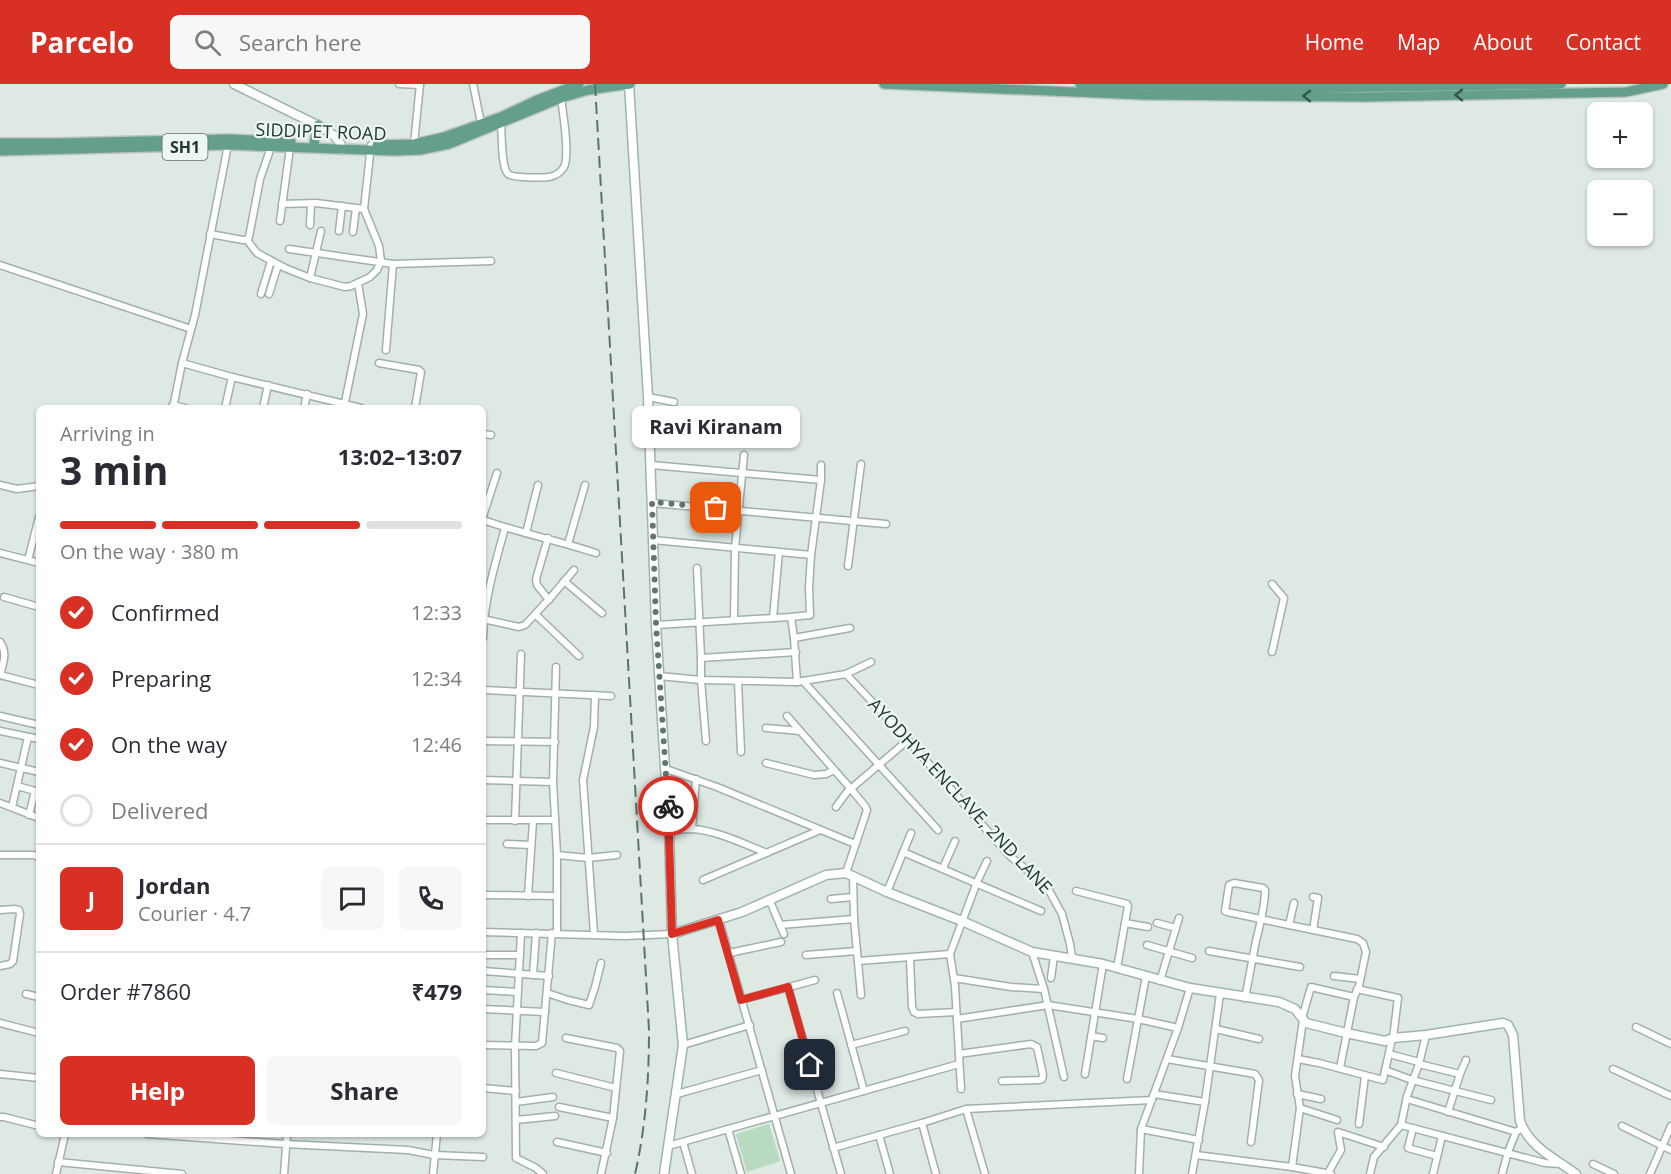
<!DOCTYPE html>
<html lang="en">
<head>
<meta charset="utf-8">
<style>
	:root { --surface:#fff; --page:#f7f7f7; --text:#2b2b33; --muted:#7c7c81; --line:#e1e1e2; --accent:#d93025 }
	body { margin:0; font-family:"Open Sans",sans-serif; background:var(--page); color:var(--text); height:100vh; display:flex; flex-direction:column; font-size:22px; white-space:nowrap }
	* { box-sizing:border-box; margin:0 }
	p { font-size:20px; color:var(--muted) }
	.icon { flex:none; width:33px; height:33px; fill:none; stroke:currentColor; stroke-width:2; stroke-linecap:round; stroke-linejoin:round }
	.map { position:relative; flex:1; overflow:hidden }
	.sheet { position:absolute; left:36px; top:321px; width:450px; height:732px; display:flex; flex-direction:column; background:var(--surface); border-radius:9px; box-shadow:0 2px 4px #0004 }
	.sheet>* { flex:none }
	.controls { position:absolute; left:1587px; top:18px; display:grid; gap:12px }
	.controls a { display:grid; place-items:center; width:66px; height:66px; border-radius:9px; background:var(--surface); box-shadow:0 2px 4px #0004; font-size:30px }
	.pin { position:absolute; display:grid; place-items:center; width:51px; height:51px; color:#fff; margin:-26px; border-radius:12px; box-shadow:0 3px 9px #0006 }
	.courier { position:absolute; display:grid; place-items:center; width:60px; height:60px; margin:-30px; border:4px solid #d93025; border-radius:50%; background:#fff; color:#222; box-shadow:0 2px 8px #0007 }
	.bubble { position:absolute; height:42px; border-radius:9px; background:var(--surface); box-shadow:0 2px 4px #0004; font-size:20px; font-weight:700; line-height:42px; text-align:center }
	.summary em { font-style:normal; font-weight:700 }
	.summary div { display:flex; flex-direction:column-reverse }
	.summary { display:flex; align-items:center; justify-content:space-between; height:102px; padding:0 24px }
	h1 { font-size:39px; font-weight:700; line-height:45px }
	.bar { display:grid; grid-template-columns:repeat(4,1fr); gap:9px 6px; align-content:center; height:72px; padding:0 24px }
	.bar i { height:8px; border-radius:4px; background:var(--line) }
	.bar .current { background:var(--accent) }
	.bar p { grid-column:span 4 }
	.line { display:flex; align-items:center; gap:15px; padding:0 24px; border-top:2px solid var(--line) }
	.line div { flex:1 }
	.round { display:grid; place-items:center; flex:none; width:63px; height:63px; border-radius:9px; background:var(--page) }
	ol { padding:0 24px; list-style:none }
	li { display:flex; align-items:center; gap:18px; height:66px }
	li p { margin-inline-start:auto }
	li .icon { padding:6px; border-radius:50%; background:var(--accent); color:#fff; stroke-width:4 }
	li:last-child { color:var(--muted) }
	li i { width:33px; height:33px; border:3px solid var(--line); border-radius:50% }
	.primary-button { display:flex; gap:12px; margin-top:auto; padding:12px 24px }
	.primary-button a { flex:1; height:69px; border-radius:9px; background:var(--accent); color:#fff; font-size:24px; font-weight:700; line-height:69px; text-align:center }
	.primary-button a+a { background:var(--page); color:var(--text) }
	header { display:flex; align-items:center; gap:36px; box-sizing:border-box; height:84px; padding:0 30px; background:var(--accent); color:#fff }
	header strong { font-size:28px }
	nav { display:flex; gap:33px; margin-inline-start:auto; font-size:21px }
	.search { width:420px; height:54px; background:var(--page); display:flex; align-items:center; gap:15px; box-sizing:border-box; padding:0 21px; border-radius:9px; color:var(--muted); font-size:22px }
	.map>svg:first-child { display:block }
</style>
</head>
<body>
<header>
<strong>Parcelo</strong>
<div class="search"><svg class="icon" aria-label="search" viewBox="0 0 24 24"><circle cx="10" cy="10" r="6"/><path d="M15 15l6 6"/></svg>Search here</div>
<nav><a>Home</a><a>Map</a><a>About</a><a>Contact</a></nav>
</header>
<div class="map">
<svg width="1671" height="1090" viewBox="0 0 1671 1090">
	<rect width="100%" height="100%" fill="#dee9e4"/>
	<!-- green -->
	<polygon fill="#b7dac0" points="769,1040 780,1077 747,1088 736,1050"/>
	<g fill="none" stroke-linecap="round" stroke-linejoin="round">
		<!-- street casing -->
		<g stroke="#a1b0ab" stroke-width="9">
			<g id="street">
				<polyline points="399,0 420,1"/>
				<polyline points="473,0 481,39"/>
				<path d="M501,40c1,10 0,43 7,50 4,4 34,4 41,3 6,-1 12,-5 15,-10 6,-12 -1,-54 -3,-69"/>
				<polyline points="414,60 420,0"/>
				<polyline points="282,120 316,119 364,125"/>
				<polyline points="280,137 290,64"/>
				<polyline points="310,141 311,120"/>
				<polyline points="339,147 342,122"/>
				<polyline points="353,148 356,124"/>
				<polyline points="210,150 243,156 247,156 249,153 260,95 271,63"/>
				<polyline points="247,156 257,169 285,184 310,194 345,203 351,202 370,193 377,186 381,177 379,162 364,125 371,61"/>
				<polyline points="289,165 393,180 491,177"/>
				<polyline points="0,181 191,245"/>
				<polyline points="310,194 321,147"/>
				<polyline points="261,210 271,177"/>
				<polyline points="269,210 278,181"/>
				<polyline points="386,266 393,180"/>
				<polyline points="182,279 232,293 361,324"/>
				<polyline points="379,279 419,286 421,288 415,324"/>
				<polyline points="648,313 674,318"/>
				<polyline points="172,322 173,321 185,324"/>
				<polyline points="344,323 363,230 358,199"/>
				<polyline points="173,324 182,279 195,231 228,61"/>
				<polyline points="225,324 232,293"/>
				<polyline points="263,324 268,301"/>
				<polyline points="304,324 307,310"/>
				<polyline points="650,347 662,348"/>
				<polyline points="483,350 491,351"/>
				<polyline points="651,381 821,396"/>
				<polyline points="0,401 17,405 39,402"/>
				<polyline points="652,419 886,440"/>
				<polyline points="483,432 497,389"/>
				<path d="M483,436c37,13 76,21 113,33"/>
				<polyline points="526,449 538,401"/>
				<polyline points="548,454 536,495 537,501 549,516"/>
				<polyline points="653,456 811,471"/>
				<polyline points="568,460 585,401"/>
				<polyline points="0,469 39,479"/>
				<polyline points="28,476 39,433"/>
				<polyline points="848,482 861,380"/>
				<polyline points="697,484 701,574 701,596 706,657"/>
				<polyline points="564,497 602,529"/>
				<polyline points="1272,500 1284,514 1272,568"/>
				<polyline points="4,513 39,523"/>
				<polyline points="536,531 579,572"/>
				<polyline points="791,533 794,554 797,598"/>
				<polyline points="773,534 779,468"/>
				<polyline points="483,535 519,543 525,541 551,513 574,486"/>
				<polyline points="734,536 735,464 744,371"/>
				<polyline points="656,541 791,533 810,531 809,504 811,471 821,396 821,381"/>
				<path d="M483,554c1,-38 12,-74 22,-110"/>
				<polyline points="794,554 850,544"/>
				<path d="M0,558c8,11 3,21 0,33"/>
				<polyline points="701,574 796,568"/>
				<polyline points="556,583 553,698 557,771 557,849"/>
				<polyline points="846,590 908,656 992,752 1011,773 1046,801 1062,830 1070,860 1072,874"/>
				<polyline points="0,591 39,601"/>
				<polyline points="659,592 701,596 797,598 846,590 871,578"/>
				<polyline points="738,597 741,668"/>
				<polyline points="803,597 938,746"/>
				<polyline points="483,606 611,612"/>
				<polyline points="0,632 39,641"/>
				<polyline points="787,632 851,705 865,722 867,726 846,789"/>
				<polyline points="766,644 800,647"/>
				<polyline points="0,647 39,655"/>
				<polyline points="483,657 555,658"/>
				<polyline points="0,679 39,688"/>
				<polyline points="766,679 814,691 826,690 834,686"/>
				<polyline points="666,685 717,703 855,760"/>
				<polyline points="483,696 553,698"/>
				<polyline points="17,702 39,708"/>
				<polyline points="0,719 39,734"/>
				<polyline points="12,723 28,653"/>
				<polyline points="836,723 847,708 908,656"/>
				<polyline points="29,731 35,707"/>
				<polyline points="483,736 555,736"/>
				<polyline points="515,737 521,570"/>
				<polyline points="692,745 696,695"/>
				<path d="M669,746c8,0 16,-1 24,-1 25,2 51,15 74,24"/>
				<polyline points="507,760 531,761"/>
				<polyline points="903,768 1041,827"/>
				<polyline points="0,771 34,771 39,774"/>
				<polyline points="557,771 588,774 617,771"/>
				<polyline points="943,784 955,757"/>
				<polyline points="853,792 854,835 861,911"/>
				<polyline points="703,796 820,746"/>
				<polyline points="1076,807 1127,820 1128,822 1125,839"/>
				<polyline points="887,808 911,749"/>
				<polyline points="483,811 557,812"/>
				<polyline points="528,812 533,737"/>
				<polyline points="1313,813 1318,814 1313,846"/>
				<polyline points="769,815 784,850"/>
				<polyline points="831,815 853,813"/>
				<polyline points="1294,819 1289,841 1357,855 1363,859 1366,868 1359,902 1354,913 1340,984"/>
				<polyline points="0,826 15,825 19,826 20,830 13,877 10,880 0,882"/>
				<polyline points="719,836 791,1090"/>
				<polyline points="1157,839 1176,844"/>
				<polyline points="780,841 854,835"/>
				<polyline points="483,848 625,852 672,850"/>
				<polyline points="521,849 515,963 516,1074 536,1084 543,1090"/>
				<polyline points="594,850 583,696 594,643 595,611"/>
				<polyline points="1147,861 1192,874"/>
				<polyline points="1209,867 1300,883"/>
				<polyline points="1032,868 1044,905 1064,993"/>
				<polyline points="729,869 781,858"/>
				<polyline points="483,871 520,871"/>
				<polyline points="806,871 857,867"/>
				<polyline points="910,874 912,923 914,928 918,930 956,928"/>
				<polyline points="858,877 950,870"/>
				<polyline points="1117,884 1125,839 1148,843"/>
				<polyline points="483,887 549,892"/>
				<polyline points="533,891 536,849"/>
				<polyline points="1334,892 1360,895"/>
				<polyline points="954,894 1011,903 1044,905"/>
				<polyline points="1051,894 1054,872"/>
				<polyline points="1160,897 1179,834"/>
				<polyline points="788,903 841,1090"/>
				<polyline points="1357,905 1398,914 1393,954"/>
				<polyline points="483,906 517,908"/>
				<polyline points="547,909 568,916 589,921 595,903 601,879"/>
				<polyline points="837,909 864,1007"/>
				<polyline points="26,910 39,913"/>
				<path d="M1245,914c4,-19 7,-38 11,-57 4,-17 9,-34 9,-51l-2,-2 -29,-5 -5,2 -4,26 2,1 62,13"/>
				<polyline points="741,916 815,896"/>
				<polyline points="483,925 545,928"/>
				<polyline points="1302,934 1311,903 1354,913"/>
				<polyline points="957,935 1048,921 1138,935 1178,944"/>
				<polyline points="0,939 39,949"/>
				<polyline points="1636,943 1671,960"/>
				<polyline points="1216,945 1259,955"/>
				<polyline points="1091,952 1103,954"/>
				<polyline points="566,954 617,964 620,967 613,1034 601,1090"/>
				<polyline points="483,961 536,962 542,959 552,849"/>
				<polyline points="683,961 750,941"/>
				<polyline points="851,961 905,947"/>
				<polyline points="959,970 1031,960 1037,963 1043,991 1042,995 1040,996 1002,997"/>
				<polyline points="1389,970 1419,978"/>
				<polyline points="1167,975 1255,990 1259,996 1251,1058"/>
				<polyline points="1298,975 1319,979 1383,996 1392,955"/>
				<polyline points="1419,980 1460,990 1448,1028"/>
				<polyline points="1613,985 1671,1012"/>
				<polyline points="1385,986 1412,996 1491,1016"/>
				<polyline points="556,989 616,1004"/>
				<polyline points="0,990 39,994"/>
				<polyline points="1085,990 1103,880"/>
				<polyline points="1460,990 1466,976"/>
				<polyline points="1127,995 1146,892"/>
				<polyline points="483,1004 516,1007"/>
				<polyline points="961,1005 955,902 950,870 977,798 987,777"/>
				<polyline points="677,1010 762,986"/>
				<polyline points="1154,1010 1205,1018"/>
				<polyline points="1297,1010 1321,1015"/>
				<polyline points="1407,1015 1516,1048"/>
				<polyline points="516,1018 553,1013"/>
				<polyline points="559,1023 613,1034"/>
				<polyline points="1300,1024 1337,1036"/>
				<polyline points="966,1025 1152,1016"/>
				<polyline points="0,1033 4,1033 39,1042"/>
				<polyline points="516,1036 555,1032"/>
				<polyline points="922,1039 936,1090"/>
				<polyline points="1359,1040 1365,992"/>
				<polyline points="1401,1041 1545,1079 1561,1080"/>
				<polyline points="1622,1042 1671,1066"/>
				<polyline points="1413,1044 1408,1064 1437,1072"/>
				<polyline points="728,1045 741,1090"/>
				<polyline points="1141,1045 1199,1056"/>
				<polyline points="147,1050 285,1060 408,1066 434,1071 483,1073"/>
				<polyline points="879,1051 890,1090"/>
				<polyline points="557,1058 607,1069"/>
				<polyline points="683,1058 692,1090"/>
				<polyline points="668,1062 959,980"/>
				<polyline points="833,1064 922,1039 966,1025 985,1090"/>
				<polyline points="1196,1071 1292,1083 1331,1090"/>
				<polyline points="58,1078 182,1090"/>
				<polyline points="1593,1080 1614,1090"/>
				<polyline points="1292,1083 1300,1024 1295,992 1303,936"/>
				<polyline points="1328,1089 1341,1066 1338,1048 1384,1063"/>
				<polyline points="56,1090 65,1050"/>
				<polyline points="284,1090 287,1050"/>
				<polyline points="433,1090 437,1050"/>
				<polyline points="1139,1090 1141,1045 1178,944 1190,904"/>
				<polyline points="1192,1090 1205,1018 1220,910"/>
				<polyline points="1370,1090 1374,1073 1401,1041 1407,1012 1419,980 1426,951"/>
				<polyline points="1433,1090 1442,1052"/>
				<polyline points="1502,1090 1508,1068 1516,1048 1519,1046"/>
				<polyline points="1650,1090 1671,1042"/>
			</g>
		</g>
		<!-- secondary casing -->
		<g stroke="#9eb5ac" stroke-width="11">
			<g id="secondary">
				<path d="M234,0l89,44c9,6 18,11 19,22"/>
				<polyline points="629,0 648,313 656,541 669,746 672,850 683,961 664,1090"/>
				<path d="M672,850l70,-22 84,-37 20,-2 41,19 75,29 70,31 71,12 87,24 89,14 16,7 11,14 40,10 39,8 8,-3 33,-3 77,-12 5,2 5,10 7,86c9,26 36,38 56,53"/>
			</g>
		</g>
		<!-- primary casing -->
		<g stroke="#bcc3c1" stroke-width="12">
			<g id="primary">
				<polyline points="884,0 1144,11 1365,13 1626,8 1663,0"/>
				<path d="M1080,0c160,7 321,3 481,0"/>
				<polyline points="0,59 55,59 230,55 291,58"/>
				<polyline points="314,59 318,41"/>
				<polyline points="377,61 414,60 444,53 501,33 537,16 579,0"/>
				<polyline points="0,67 228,61 395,67 420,66 449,60 561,14 588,6 630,0"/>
			</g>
		</g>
		<!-- street -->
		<use href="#street" stroke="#fff" stroke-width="6"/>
		<!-- secondary -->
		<use href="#secondary" stroke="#fff" stroke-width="8"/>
		<!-- primary -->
		<use href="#primary" stroke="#649e8d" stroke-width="9"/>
		<!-- rail -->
		<path stroke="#5a746d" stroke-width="2" stroke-dasharray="12 6" stroke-linecap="butt" d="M595,0l54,946c0,48 -3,96 -14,144"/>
	</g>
	<!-- one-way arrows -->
	<defs><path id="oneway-chevron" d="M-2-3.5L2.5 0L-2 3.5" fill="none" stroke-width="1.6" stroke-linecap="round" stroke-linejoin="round" transform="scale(1.5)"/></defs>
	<g stroke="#34574d">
		<use href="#oneway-chevron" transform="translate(1459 11) rotate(179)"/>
		<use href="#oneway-chevron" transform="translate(1307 12) rotate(-180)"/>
	</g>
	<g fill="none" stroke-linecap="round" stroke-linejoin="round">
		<!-- done -->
		<polyline stroke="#627670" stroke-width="6" stroke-dasharray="0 10.8" points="668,722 656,540 652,418 716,424"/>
		<!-- route -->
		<polyline stroke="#d93025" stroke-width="8" points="668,722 672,850 718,836 741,916 788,903 810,981"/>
	</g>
	<g text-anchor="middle" stroke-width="4.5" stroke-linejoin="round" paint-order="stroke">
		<!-- shield labels -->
		<rect fill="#eef6f2" stroke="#5e716b" stroke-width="1.5" x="162.5" y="50" width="45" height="26" rx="4.5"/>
		<g font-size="16" font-weight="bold" fill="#203831">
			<text x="185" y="69">SH1</text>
		</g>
		<!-- street labels -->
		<g font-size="18" fill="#203831" stroke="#eef6f2">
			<text transform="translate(321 48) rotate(2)" y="6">SIDDIPET ROAD</text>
			<text transform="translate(960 712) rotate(47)" y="6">AYODHYA ENCLAVE, 2ND LANE</text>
		</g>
	</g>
</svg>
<div class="controls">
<a>+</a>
<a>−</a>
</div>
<div class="pin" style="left:716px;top:424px;background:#ea580c"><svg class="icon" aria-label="bag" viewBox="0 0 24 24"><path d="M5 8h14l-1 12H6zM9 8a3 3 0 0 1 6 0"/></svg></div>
<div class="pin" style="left:810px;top:981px;background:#1f2937"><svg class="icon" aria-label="home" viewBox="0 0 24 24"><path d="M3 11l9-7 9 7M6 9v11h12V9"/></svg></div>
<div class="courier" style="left:668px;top:722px"><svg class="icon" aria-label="bike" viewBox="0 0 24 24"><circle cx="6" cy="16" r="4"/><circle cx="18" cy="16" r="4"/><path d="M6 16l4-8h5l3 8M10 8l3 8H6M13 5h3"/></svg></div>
<div class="bubble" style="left:632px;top:322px;width:168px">Ravi Kiranam</div>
<section class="sheet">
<div class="summary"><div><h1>3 min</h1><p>Arriving in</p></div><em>13:02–13:07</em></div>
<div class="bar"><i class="current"></i><i class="current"></i><i class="current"></i><i></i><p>On the way · 380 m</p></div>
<ol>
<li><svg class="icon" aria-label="check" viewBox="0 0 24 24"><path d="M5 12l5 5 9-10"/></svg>Confirmed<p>12:33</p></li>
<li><svg class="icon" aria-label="check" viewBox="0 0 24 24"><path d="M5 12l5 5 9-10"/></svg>Preparing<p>12:34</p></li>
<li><svg class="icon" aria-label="check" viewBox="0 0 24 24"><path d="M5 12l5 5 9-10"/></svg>On the way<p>12:46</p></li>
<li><i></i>Delivered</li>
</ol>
<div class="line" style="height:108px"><b class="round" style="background:var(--accent);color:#fff">J</b><div><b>Jordan</b><p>Courier · 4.7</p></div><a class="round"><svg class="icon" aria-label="chat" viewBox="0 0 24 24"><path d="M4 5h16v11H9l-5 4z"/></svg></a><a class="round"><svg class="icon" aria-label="phone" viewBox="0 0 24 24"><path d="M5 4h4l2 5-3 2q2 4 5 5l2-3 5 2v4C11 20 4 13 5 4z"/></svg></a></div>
<div class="line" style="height:78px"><div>Order #7860</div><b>₹479</b></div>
<div class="primary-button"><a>Help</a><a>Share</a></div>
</section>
</div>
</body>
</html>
